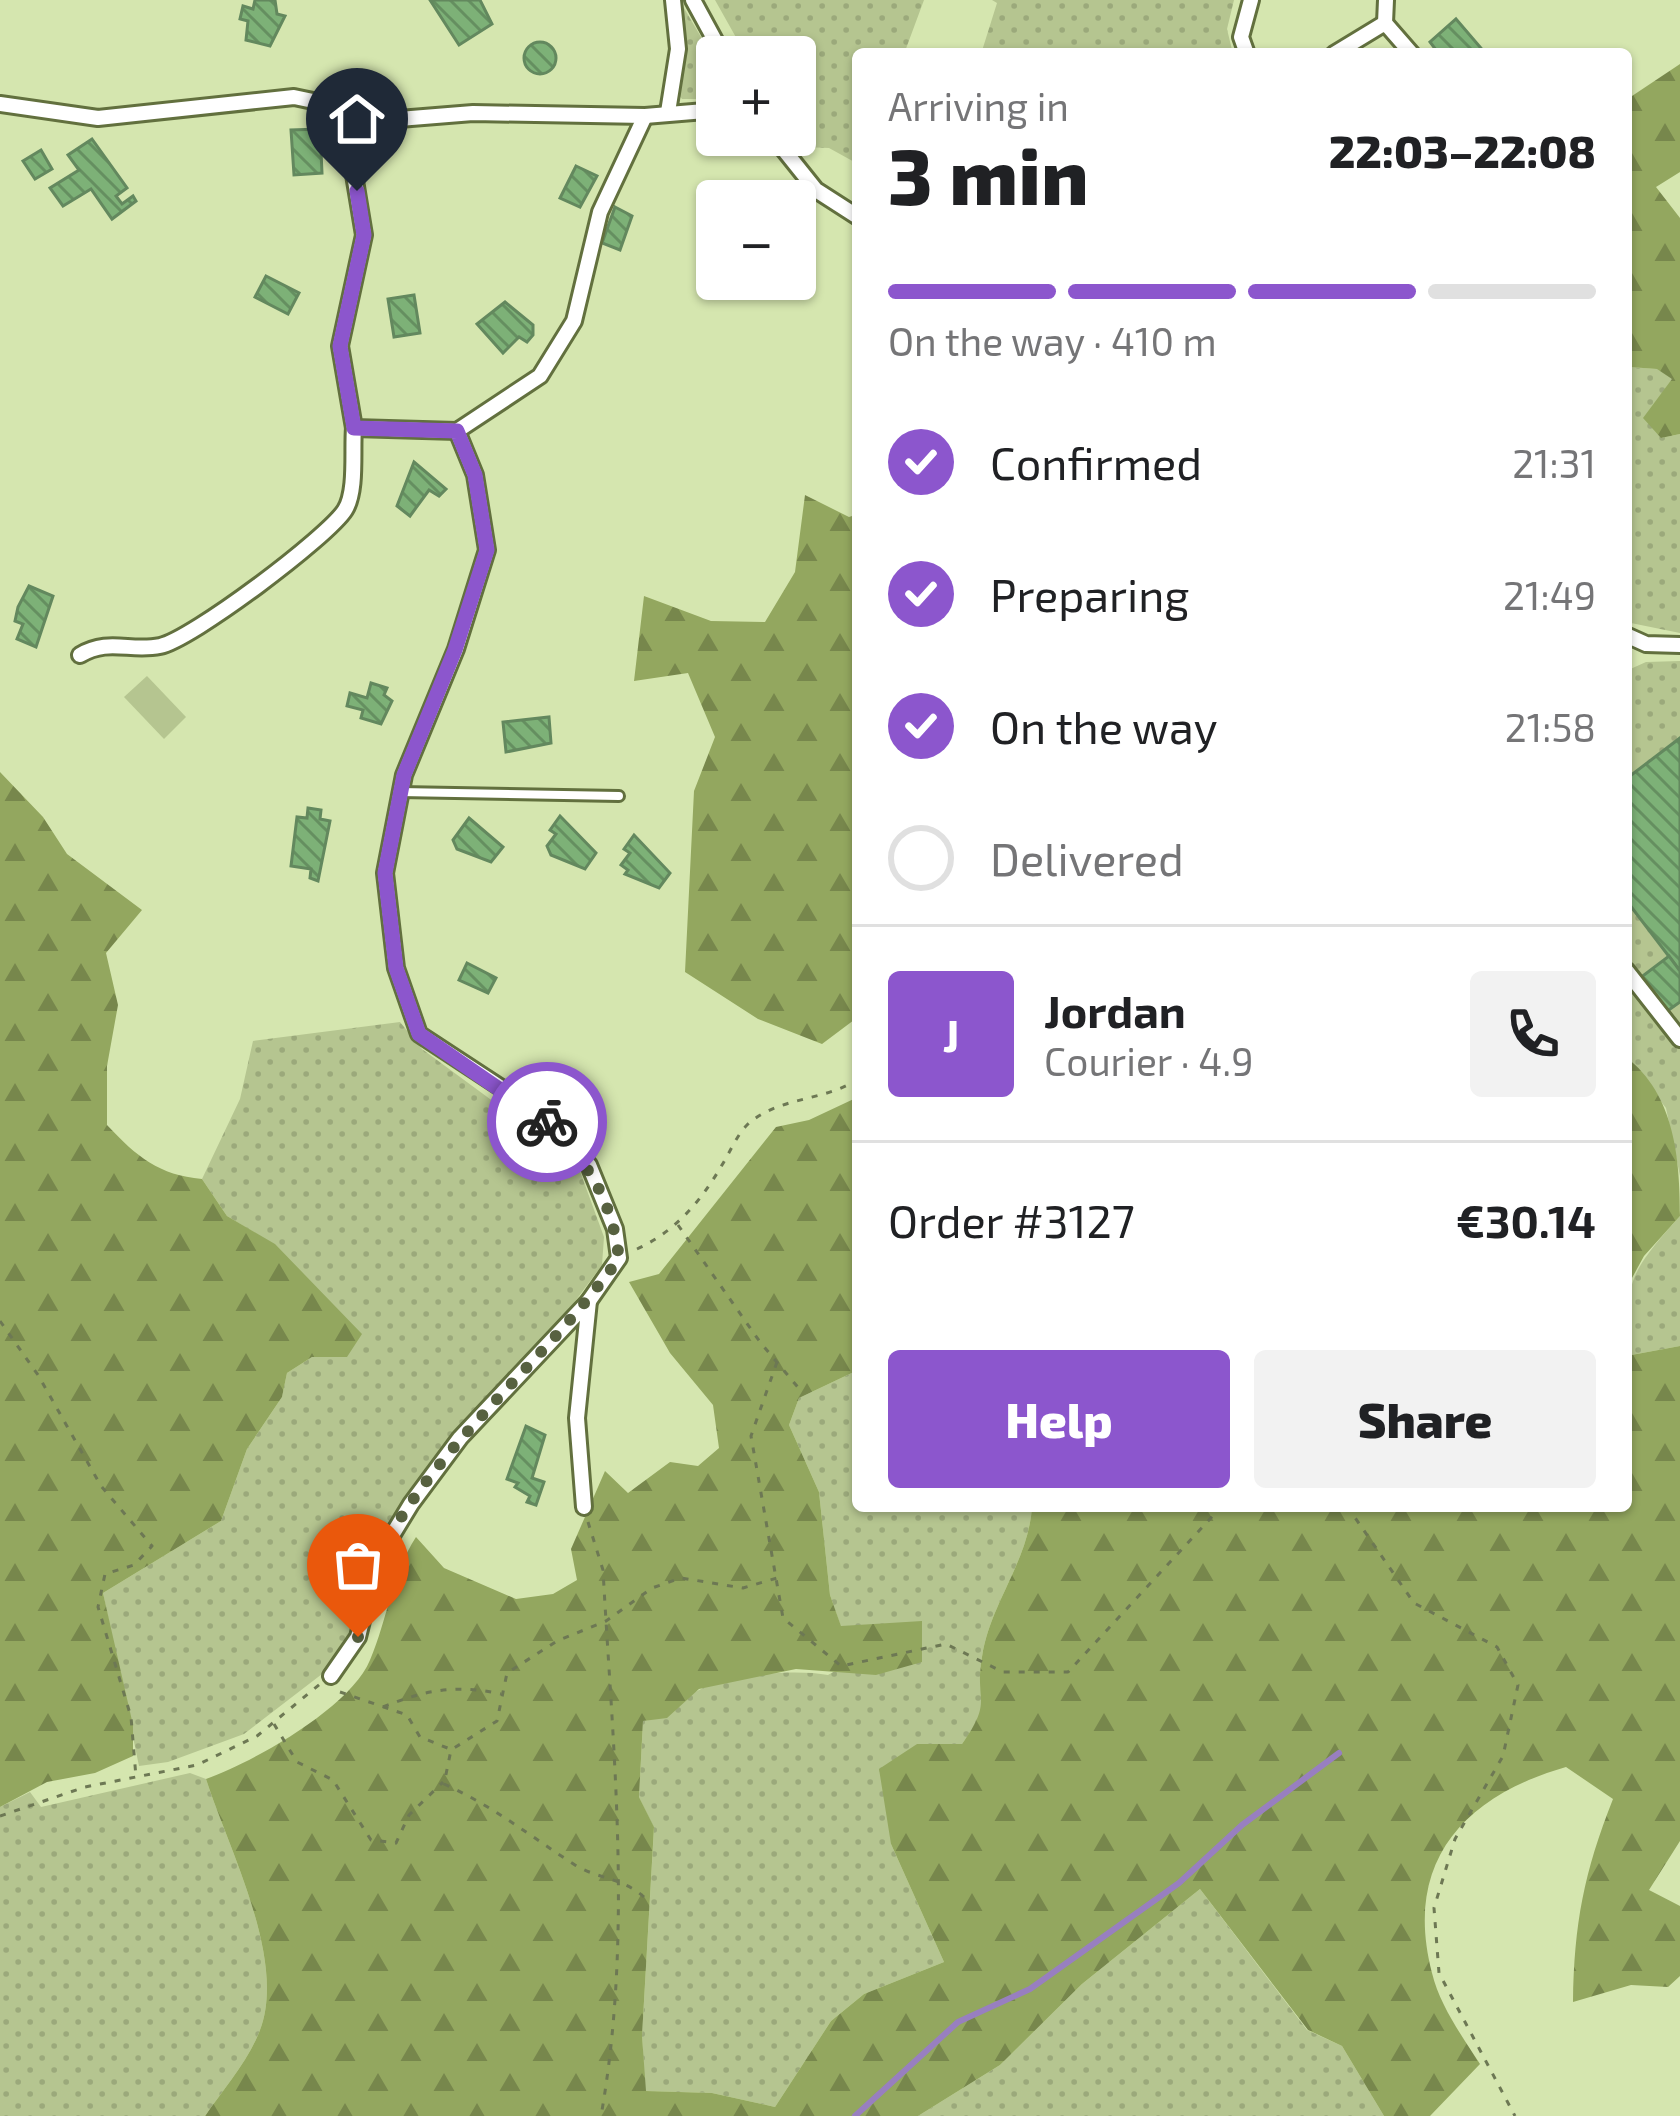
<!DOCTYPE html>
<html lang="en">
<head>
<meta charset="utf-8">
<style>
	:root { --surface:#fff; --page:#f2f2f2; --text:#202124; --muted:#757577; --line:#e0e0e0; --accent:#8c56cd }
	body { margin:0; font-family:"Exo 2",sans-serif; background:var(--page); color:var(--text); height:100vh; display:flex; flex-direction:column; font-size:45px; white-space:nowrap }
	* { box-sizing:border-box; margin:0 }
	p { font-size:39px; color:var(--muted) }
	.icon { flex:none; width:66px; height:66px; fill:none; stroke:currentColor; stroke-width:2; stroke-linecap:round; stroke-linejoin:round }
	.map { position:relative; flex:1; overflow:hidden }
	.drawer { position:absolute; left:852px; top:48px; width:780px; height:1464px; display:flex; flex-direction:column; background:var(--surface); border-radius:12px; box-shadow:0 3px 9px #0004 }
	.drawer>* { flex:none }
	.tools { position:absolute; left:696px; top:36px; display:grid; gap:24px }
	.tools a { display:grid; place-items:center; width:120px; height:120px; border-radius:12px; background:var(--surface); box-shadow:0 3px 9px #0004; font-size:60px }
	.pin { position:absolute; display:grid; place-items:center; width:102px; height:102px; color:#fff; margin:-123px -51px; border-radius:50% 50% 50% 0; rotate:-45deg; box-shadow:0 0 12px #0007 }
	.pin .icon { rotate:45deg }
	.courier { position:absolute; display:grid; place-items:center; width:120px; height:120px; margin:-60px; border:9px solid #8c56cd; border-radius:50%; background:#fff; color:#222; box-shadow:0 3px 15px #0007 }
	.overview em { font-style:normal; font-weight:800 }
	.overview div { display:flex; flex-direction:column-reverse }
	.overview { display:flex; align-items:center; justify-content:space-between; height:204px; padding:0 36px }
	h1 { font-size:78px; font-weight:800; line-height:90px }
	.bar { display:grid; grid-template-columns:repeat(4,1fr); gap:18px 12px; align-content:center; height:144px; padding:0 36px }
	.bar i { height:15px; border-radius:9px; background:var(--line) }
	.bar .current { background:var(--accent) }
	.bar p { grid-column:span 4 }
	.line { display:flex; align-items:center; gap:30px; padding:0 36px; border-top:3px solid var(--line) }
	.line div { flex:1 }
	.round { display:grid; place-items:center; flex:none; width:126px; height:126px; border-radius:12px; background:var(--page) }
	ol { padding:0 36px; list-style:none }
	li { display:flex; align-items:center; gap:36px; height:132px }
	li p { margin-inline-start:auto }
	li .icon { padding:12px; border-radius:50%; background:var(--accent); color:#fff; stroke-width:4 }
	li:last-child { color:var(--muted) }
	li i { width:66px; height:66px; border:6px solid var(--line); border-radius:50% }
	.button { display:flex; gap:24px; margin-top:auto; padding:24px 36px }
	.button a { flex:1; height:138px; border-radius:12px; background:var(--accent); color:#fff; font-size:48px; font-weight:800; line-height:138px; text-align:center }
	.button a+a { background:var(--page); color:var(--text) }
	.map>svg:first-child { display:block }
</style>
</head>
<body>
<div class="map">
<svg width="1680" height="2116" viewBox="0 0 1680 2116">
	<defs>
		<pattern id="grass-dots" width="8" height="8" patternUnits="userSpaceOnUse" patternTransform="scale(3)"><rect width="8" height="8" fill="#b5c590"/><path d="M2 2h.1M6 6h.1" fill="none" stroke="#9ba97b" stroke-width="1.8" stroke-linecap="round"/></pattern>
		<pattern id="forest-firs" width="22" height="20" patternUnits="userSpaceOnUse" patternTransform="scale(3)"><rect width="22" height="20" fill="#93a75f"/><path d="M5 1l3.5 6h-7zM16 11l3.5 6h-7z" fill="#77874c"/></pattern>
		<pattern id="building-back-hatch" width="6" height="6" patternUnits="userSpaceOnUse" patternTransform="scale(3)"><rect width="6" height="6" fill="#7db177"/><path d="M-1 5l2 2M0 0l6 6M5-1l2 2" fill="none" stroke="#658f60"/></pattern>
	</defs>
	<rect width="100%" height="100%" fill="#d5e6af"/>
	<!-- grass -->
	<g fill="url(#grass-dots)">
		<polygon points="715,0 924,0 904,54 858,54 858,164 829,148 802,147 794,135 795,57 747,57"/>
		<polygon points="992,0 1234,0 1227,29 1233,54 981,54 997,3"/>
		<polygon points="681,3 717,64 717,99 682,99 677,93"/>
		<polygon points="1626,361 1629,367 1658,369 1673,379 1661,438 1680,434 1680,633 1626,622"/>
		<polygon points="1680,661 1680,1176 1666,1108 1626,1057 1626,671 1646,662"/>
		<polygon points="400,1022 422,1049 577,1163 604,1237 602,1265 556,1327 480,1405 396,1516 369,1560 354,1632 322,1674 244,1734 168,1762 139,1766 103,1593 221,1521 247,1449 282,1397 287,1373 312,1357 347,1357 275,1245 227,1216 202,1179 240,1099 253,1041"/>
		<path d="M1680,1216v130l-54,10c0,-76 3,-83 54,-140z"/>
		<path d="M858,1370v136h174c-3,55 -42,97 -50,151 -8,47 15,39 -20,87h-45l-26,100 53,118 -80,32 -33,27 -56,86 -63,-14 -67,-2 -3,-55 12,-208 -15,-31 4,-76c28,-4 33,-20 56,-31 31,-16 96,-21 129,-15l94,-53 -81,5 -11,-32 -11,-103 -30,-67 10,-27z"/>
		<path d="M190,1773l16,6c22,69 81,180 54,251 -11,30 -37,60 -55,86h-205v-309l30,-15 11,15z"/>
		<polygon points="1200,1889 1307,2030 1342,2046 1384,2116 918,2116 1000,2065 1082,1984"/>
	</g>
	<!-- forest -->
	<g fill="url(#forest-firs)">
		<polygon points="1680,64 1680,172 1656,187 1680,218 1680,434 1661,438 1643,418 1672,379 1657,369 1629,367 1626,361 1626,100"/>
		<polygon points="805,495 849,517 858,514 858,1017 822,1044 758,1019 685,972 694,791 715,737 688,673 634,681 644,596 711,621 765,622 795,572"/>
		<path d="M0,772l43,45 24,37 75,56 -36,43 12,52 -11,61v59c30,32 52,50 95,54l25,37 48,28 87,90 -15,23h-35l-25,16 -5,24 -35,52 -26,72 -118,72 30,132v31l-38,17 -48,9 -47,25z"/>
		<path d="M1626,1057c49,38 54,102 54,159l-36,40 -18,33z"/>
		<path d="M858,1097v273l-59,28 -10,27 30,67 11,103 11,31 81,-5v41l-46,13 -80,-6 -97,20 -32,29 -24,3 -4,76 15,30 -12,209 4,55 66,2 63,14 56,-86 33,-27 80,-32 -53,-118 -12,-75 38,-25h45c32,-45 12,-42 20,-87 8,-54 47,-96 50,-151h594v-150l54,-10v495l-31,49 31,16v70l-12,11 -37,-2 -58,17c1,-78 11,-130 40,-203l-47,-32c-102,29 -163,95 -134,206 8,33 30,63 48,91l-50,52h-46l-42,-70 -34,-16 -108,-141 -118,95 -82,81 -82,51h-713c18,-26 44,-56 55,-86 27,-71 -32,-182 -54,-251 48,-17 145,-72 164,-119 18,-42 21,-84 46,-123l28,31 72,31 37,-5 24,-14 -6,-31 34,-78 23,22 42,-31 28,4 21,-18 -6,-43 -43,-52 -41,-71 30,-8 117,-147 33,-7z"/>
	</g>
	<!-- park -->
	<polygon fill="#b5c590" points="147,676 186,717 164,739 124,697"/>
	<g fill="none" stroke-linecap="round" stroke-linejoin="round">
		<!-- stream -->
		<polyline stroke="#987fc0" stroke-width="6" points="855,2116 958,2022 1030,1989 1179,1883 1242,1825 1339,1753"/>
	</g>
	<!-- building -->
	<g fill="url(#building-back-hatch)" stroke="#63885e" stroke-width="3">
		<polygon points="255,0 275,0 277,14 285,16 270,46 246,40 248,21 240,19 243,6 253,9"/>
		<polygon points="430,0 480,0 492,24 459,45"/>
		<polygon points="1456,19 1486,54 1439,54 1430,42"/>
		<circle cx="540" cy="58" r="16"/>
		<polygon points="320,129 322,173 294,175 291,130"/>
		<polygon points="92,139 127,188 116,196 122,204 133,196 136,201 112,219 91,189 63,206 50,188 79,170 68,155"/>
		<polygon points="41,150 52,169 35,179 23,161"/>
		<polygon points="576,166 597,176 580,207 560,198"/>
		<polygon points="615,207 632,216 620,250 602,243"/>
		<polygon points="807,212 809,243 795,244 795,213"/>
		<polygon points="266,276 299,293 288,314 255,297"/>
		<polygon points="414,295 420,333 394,337 388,299"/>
		<polygon points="505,302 533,325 533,335 527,342 519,337 503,353 477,324"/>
		<polygon points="414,462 446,489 439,496 429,490 410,516 397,506"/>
		<polygon points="29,586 53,596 36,647 17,639 23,624 15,621 18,607"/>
		<polygon points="371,683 387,688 384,695 392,701 381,724 361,718 363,710 347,706 350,693 367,698"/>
		<polygon points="549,717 551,743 506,752 503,722"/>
		<polygon points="1680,738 1680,971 1626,900 1626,779"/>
		<polygon points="308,808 321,810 320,819 330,821 318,881 310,878 311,869 291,866 297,817 307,818"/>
		<polygon points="560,816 596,853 585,869 551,855 547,846 556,834 550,830"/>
		<polygon points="469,818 503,847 491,862 457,849 453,840"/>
		<polygon points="634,835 670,873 659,888 625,874 628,870 621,865 630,853 624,849"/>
		<polygon points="1669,956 1680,971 1680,1002 1666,1012 1640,978"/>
		<polygon points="467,963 496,978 488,993 459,980"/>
		<polygon points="526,1426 545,1435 532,1478 544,1482 536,1505 527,1502 530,1496 515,1487 518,1483 507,1479"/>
	</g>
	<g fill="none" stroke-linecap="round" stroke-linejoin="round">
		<!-- lane casing -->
		<g stroke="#62703e" stroke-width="14">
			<polyline id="lane" points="400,792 619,796"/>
		</g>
		<!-- street casing -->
		<g stroke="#62703e" stroke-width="20">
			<g id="street">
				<polyline points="693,0 724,57"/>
				<polyline points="1385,23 1386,0"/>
				<polyline points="1247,54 1241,37 1251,0"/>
				<polyline points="1334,54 1385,23 1412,54"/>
				<polyline points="342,102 364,235 340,346 354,428 457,431 540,376 574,321 600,212 645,116"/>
				<polyline points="0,104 98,118 294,97 399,119 473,113 645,116 717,110"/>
				<polyline points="668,112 678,49 673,0"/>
				<polyline points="772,135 816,190 858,217"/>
				<polyline points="1626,635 1646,644 1680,645"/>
				<path d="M80,655c28,-17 50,-3 80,-9 31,-6 168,-109 185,-136 12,-19 7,-60 9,-82"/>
				<polyline points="1626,970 1680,1039"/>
				<polyline points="584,1507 577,1418 589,1301"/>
				<polyline points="331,1676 358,1637 377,1560 411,1504 460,1438 589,1301 619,1258 615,1229 589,1165 538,1112 419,1034 396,968 385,873 404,775 456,649 487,550 475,475 457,431"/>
			</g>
		</g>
		<!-- path -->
		<g stroke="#6d7854" stroke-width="3" stroke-dasharray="6 9" stroke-linecap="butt">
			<polyline points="678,1225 760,1342 801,1391"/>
			<path d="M637,1249c39,-18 64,-48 85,-84 8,-13 15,-30 25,-40 31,-29 77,-23 111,-46"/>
			<polyline points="0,1321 38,1375 101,1486 152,1546 134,1565 105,1574 98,1607 131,1717 136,1777"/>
			<polyline points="777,1362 751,1436 783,1618 841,1666 946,1644 1003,1672 1068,1672 1222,1506"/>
			<polyline points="1347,1506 1414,1603 1497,1647 1518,1685 1503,1756 1455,1839 1434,1908 1439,1973 1515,2116"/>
			<path d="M588,1522l15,48c10,182 30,365 -2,546"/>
			<polyline points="340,1692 407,1715 420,1737 450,1749"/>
			<path d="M383,1707c42,-17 73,-23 118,-13"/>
			<polyline points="274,1724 297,1762 333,1780 371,1840 396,1843 409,1815 443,1782"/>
			<polyline points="0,1816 85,1787 197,1765 257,1736 320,1684"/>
			<path d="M644,1897c-21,-19 -46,-18 -69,-32 -45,-29 -82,-59 -131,-81l7,-34 46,-29 10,-48 50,-32 49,-20 46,-33 29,-10 62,10 34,-10"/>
		</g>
		<!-- lane -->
		<use href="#lane" stroke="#fff" stroke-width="8"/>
		<!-- street -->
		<use href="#street" stroke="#fff" stroke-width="14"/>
	</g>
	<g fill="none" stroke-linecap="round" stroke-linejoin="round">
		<!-- done -->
		<path stroke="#576140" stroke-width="12" stroke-dasharray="0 21.6" d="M358,1637c6,-26 9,-58 21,-82 60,-115 167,-193 240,-297 -8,-60 -30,-94 -72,-136"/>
		<!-- route -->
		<polyline stroke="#8c56cd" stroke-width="15" points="357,191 364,235 340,346 354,428 457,431 475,475 487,550 455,650 404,775 385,873 396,968 419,1034 547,1122"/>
	</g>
</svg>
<div class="tools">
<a>+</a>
<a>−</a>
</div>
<div class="pin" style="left:358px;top:1637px;background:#ea580c"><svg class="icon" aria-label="bag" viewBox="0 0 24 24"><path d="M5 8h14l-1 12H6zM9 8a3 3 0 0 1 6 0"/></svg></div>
<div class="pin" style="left:357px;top:191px;background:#1f2937"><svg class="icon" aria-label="home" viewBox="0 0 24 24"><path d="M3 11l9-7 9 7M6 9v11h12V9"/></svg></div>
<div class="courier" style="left:547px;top:1122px"><svg class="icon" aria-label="bike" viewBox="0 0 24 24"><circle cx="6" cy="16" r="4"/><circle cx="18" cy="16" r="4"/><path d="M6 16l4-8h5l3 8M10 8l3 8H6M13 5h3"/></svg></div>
<section class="drawer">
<div class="overview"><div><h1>3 min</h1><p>Arriving in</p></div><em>22:03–22:08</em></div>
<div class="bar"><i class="current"></i><i class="current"></i><i class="current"></i><i></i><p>On the way · 410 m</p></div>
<ol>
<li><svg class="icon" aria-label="check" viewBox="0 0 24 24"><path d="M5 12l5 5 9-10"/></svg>Confirmed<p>21:31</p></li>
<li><svg class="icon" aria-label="check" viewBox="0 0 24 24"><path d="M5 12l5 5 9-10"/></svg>Preparing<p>21:49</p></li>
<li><svg class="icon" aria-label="check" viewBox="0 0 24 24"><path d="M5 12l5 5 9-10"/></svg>On the way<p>21:58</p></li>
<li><i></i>Delivered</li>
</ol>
<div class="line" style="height:216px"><b class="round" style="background:var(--accent);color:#fff">J</b><div><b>Jordan</b><p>Courier · 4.9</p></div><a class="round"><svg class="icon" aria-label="phone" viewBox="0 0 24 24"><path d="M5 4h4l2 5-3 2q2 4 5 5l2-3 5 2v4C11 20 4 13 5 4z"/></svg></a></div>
<div class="line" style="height:156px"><div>Order #3127</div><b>€30.14</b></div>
<div class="button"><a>Help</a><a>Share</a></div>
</section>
</div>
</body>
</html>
